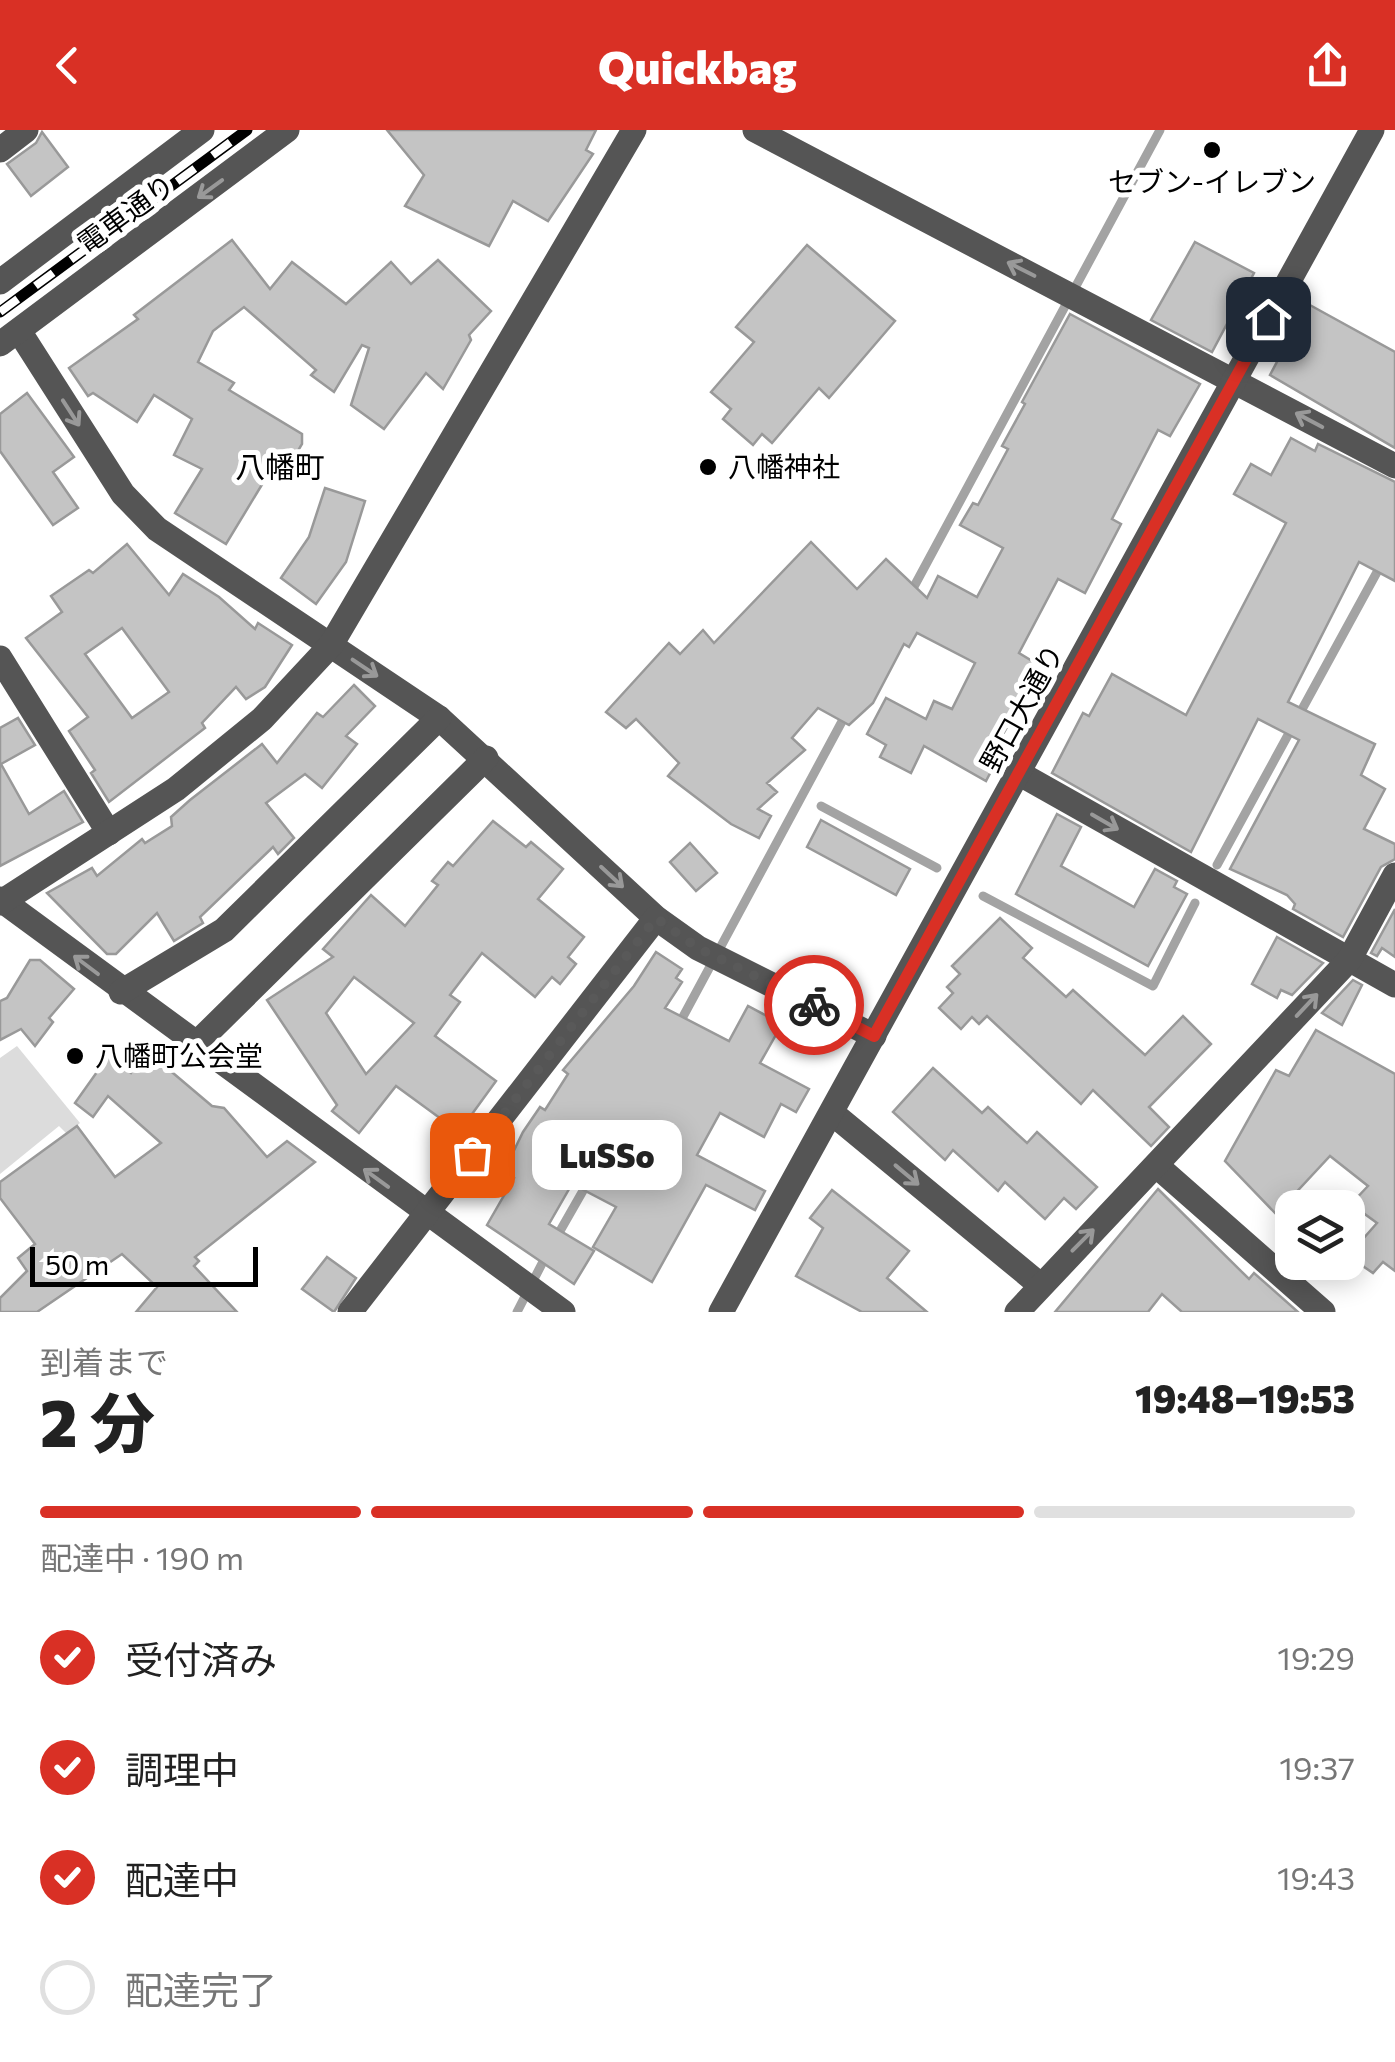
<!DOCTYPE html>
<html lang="ja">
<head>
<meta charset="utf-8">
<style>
	:root { --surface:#fff; --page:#f6f6f6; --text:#222; --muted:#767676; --line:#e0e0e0; --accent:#d93025 }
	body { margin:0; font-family:Commissioner,"Noto Sans JP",sans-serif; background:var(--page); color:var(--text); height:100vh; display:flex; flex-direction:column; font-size:38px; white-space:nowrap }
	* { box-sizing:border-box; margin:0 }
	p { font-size:32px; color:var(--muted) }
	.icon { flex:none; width:55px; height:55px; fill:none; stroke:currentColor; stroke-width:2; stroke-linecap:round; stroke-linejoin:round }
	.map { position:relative; height:1182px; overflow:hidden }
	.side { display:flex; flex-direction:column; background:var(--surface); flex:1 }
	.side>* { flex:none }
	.fabs { position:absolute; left:1275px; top:1060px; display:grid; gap:20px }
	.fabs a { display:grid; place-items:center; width:90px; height:90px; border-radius:20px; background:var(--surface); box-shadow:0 5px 25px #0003; font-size:50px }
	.scale { position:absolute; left:30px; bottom:25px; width:228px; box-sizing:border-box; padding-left:10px; border:5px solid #000; border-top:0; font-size:28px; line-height:35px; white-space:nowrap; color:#000; -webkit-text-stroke:8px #fff; paint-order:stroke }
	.pin { position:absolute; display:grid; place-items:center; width:85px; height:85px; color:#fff; margin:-42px; border-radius:20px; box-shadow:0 5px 15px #0006 }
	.courier { position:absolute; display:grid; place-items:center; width:100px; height:100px; margin:-50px; border:8px solid #d93025; border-radius:50%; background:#fff; color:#222; box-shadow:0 2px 12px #0007 }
	.bubble { position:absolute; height:70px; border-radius:20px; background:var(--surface); box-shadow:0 5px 25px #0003; font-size:32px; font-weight:800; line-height:70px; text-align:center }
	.head em { font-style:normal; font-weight:800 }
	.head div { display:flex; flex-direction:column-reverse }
	.head { display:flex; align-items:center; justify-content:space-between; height:170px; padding:0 40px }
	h1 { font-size:65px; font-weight:800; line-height:75px }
	.bar { display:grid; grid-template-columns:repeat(4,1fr); gap:15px 10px; align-content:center; height:120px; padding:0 40px }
	.bar i { height:12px; border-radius:8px; background:var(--line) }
	.bar .on { background:var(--accent) }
	.bar p { grid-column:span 4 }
	ol { padding:0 40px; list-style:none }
	li { display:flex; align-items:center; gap:30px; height:110px }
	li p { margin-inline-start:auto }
	li .icon { padding:10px; border-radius:50%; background:var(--accent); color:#fff; stroke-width:4 }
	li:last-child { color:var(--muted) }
	li i { width:55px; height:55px; border:5px solid var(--line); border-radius:50% }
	header { display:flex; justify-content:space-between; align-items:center; height:130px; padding:0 40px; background:var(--accent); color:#fff; font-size:45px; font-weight:800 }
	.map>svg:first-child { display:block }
</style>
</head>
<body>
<header><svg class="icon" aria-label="back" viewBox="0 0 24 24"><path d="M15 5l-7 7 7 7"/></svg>Quickbag<svg class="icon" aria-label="share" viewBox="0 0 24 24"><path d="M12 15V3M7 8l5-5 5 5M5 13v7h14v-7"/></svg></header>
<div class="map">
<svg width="1395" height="1182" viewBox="0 0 1395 1182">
	<rect width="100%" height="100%" fill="#fff"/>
	<!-- green -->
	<polygon fill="#dcdcdc" points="17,916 80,993 67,1004 59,996 0,1044 0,928"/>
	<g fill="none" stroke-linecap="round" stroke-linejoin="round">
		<!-- stream -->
		<g stroke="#a3a3a3" stroke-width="9">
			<polyline points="910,464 1160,0"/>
			<polyline points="821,676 937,738"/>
			<polyline points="1217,735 1382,433"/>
			<polyline points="983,766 1153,856 1195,773"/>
			<polyline points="678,896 846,584"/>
			<polyline points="556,1108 588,1052"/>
			<polyline points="517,1182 548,1122"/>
		</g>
	</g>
	<!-- building -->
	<g fill="#c4c4c4" stroke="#999" stroke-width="2.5" fill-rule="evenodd">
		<polygon points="387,0 596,0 586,20 593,24 548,91 513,71 489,116 405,76 424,45"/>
		<polygon points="42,2 68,37 31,66 7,34 36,13"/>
		<polygon points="232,110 270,159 292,132 346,174 391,132 411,154 438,130 491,181 469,205 471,210 443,259 426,243 384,299 351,275 369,218 362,215 334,262 311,245 316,240 244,177 213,201 198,232 234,253 229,260 302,304 302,314 288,338 281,334 276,341 272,338 226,414 175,383 202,339 174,325 192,289 154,265 137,292 93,263 88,266 69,238 138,189 134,185"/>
		<polygon points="1195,112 1254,143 1212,222 1151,190"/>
		<polygon points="807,115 895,191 829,268 819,258 772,313 762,304 753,315 723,289 731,279 711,262 754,212 736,197"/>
		<polygon points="1308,174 1395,222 1395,318 1270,245"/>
		<polygon points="1070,184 1200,254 1170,306 1158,300 1112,389 1121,394 1085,463 1058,449 1019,523 1042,537 992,623 999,626 986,651 924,616 911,643 880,627 886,615 867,604 886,568 926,589 934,571 952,579 975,533 917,503 909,517 904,514 873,573 849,595 818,578 792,608 805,620 767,653 777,662 758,679 771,686 759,708 731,694 668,646 679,633 636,589 626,598 606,582 669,513 680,524 703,500 714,513 811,412 857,459 886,429 927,468 938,446 977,467 1003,418 960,395 973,373 978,375 1008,319 1002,316 1025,274 1022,272"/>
		<polygon points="27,263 74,327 53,342 78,378 53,395 0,321 0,284"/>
		<polygon points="1291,308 1315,321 1318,314 1395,352 1395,451 1359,432 1288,572 1375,614 1361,645 1385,659 1364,699 1395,714 1395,729 1381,737 1343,807 1293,779 1295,774 1287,765 1230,739 1299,610 1258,589 1191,722 1052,643 1083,583 1089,586 1112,544 1186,585 1286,393 1234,364 1251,334 1271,345"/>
		<polygon points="325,358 365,371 346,432 316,474 281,448 309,407"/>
		<path d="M127,414l42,51 14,-21 36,23 36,32 3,-6 34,22 -27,42 -19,12 -10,-12 -34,36 3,5 -96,74 -18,-29 4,-3 -26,-39 19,-14 -62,-79 36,-26 -11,-16 38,-26 4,3zM122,498l47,64 -37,26 -47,-64z"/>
		<polygon points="354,555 375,576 346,606 357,614 322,658 305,644 266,673 294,708 278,724 273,717 200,787 203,793 174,811 157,783 116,824 107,824 47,763 92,738 97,746 142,709 145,713 172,696 171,687 190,670 262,614 277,633 317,583 323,587"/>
		<polygon points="18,588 35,615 1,634 29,684 64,661 83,692 0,736 0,598"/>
		<polygon points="1057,684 1081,697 1061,736 1134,777 1155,739 1177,751 1174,757 1187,764 1148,836 1016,764"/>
		<polygon points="821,690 910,739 896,765 807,717"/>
		<path d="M493,691l33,26 5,-5 32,27 -25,30 46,38 -16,20 8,7 -16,20 -8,-7 -17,20 -53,-44 -32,42 10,7 -25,34 61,45 -37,51 -63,-46 -37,47 -27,-22 5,-6 -70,-105 66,-43 -10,-8 48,-54 34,31 33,-41 -6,-4 16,-19 5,4zM354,847l60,46 -48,51 -40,-61z"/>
		<polygon points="690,713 717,743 696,761 670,732"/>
		<polygon points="1395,779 1395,827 1382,818 1377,826 1371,823"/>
		<polygon points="1000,788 1032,818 1023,828 1066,867 1073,860 1145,925 1183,886 1211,914 1149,977 1169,997 1151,1016 1093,960 1081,974 987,886 979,894 972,887 961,899 939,878 953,863 947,857 960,844 952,836"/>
		<polygon points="1277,807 1323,833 1292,865 1281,860 1277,868 1252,854"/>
		<polygon points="656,822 682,839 676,848 682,852 665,878 729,911 748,876 782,894 760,933 809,959 796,982 781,974 764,1007 720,983 697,1025 765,1061 755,1080 706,1055 652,1152 593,1117 616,1077 572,1054 549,1094 594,1121 574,1154 487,1095 514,1048 503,1043 523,1002 540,977 545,980 568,944 563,940 634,856"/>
		<polygon points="30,830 40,830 74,859 49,888 53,892 35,916 21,899 0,910 0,871 7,868"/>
		<polygon points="1353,850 1362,855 1342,895 1322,883"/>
		<polygon points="1316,900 1395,944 1395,1141 1383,1132 1373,1143 1348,1126 1377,1093 1351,1074 1368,1056 1330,1026 1276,1084 1225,1031 1276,940 1289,946"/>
		<polygon points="147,921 212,976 224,978 267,1027 287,1011 315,1032 195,1127 199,1131 194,1136 237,1182 136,1182 157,1157 122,1124 37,1182 0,1182 0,1168 27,1141 18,1128 35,1114 0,1068 0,1052 77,996 115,1047 161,1013 108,966 93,987 75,973 109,925 131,943"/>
		<polygon points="933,938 982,983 988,977 1027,1013 1037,1002 1097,1057 1076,1079 1064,1068 1045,1089 1005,1052 998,1061 953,1020 945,1030 893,982"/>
		<polygon points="1158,1059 1249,1149 1254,1143 1298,1182 1182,1182 1162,1164 1148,1182 1055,1182"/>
		<polygon points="832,1060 909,1121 887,1148 927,1182 862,1182 796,1146 823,1098 810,1088"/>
		<polygon points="327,1127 356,1148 334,1182 302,1159"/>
	</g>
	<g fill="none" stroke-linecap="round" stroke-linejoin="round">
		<!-- minor -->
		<g stroke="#555" stroke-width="25">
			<polyline points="755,0 1395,336"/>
			<polyline points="0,20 26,0"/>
			<polyline points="0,152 202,0"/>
			<polyline points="19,201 123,364 157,399 439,588 656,788 698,818 874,906"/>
			<polyline points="0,214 287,0"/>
			<polyline points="0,528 109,703"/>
			<polyline points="1020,644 1395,855"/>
			<polyline points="0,769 563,1182"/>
			<polyline points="0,773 176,659 262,589 331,515 634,0"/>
			<polyline points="121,862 224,800 439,588"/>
			<polyline points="196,914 486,628"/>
			<polyline points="832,983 1039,1154"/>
			<polyline points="1157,1036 1323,1182"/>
			<polyline points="350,1182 656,788"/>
			<polyline points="721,1182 1372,0"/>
			<polyline points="1017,1182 1349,830 1395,745"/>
		</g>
		<!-- rail casing -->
		<g stroke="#000" stroke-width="11">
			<polyline id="rail" points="0,182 247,0"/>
		</g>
		<!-- rail -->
		<use href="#rail" stroke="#fff" stroke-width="8" stroke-dasharray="22" stroke-linecap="butt"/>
	</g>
	<!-- one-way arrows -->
	<defs><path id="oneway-shaft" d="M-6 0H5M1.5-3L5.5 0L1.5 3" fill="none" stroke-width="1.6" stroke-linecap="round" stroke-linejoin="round" transform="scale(2.5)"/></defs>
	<g stroke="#999">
		<use href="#oneway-shaft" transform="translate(210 59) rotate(144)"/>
		<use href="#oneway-shaft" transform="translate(1021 139) rotate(-153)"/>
		<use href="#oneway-shaft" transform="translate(71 283) rotate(57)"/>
		<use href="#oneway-shaft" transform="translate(1309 290) rotate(-152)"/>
		<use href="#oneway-shaft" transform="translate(365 538) rotate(34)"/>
		<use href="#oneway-shaft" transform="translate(1105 692) rotate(30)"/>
		<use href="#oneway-shaft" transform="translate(612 747) rotate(43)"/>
		<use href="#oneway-shaft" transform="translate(86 835) rotate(-143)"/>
		<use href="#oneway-shaft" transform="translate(1307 875) rotate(-47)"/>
		<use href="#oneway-shaft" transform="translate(907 1045) rotate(40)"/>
		<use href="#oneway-shaft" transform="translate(376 1048) rotate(-144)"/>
		<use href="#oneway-shaft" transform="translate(1083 1110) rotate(-45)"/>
	</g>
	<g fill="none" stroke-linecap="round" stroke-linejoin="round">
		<!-- done -->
		<polyline stroke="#595959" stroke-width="10" stroke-dasharray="0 18" points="472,1025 656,788 698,818 814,875"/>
		<!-- route -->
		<polyline stroke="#d93025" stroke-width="12" points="814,875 874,906 1268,189"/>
	</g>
	<!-- markers -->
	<g fill="#000" stroke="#fff" stroke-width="4">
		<circle cx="1212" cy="20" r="10"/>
		<circle cx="708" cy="337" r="10"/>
		<circle cx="75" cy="926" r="10"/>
	</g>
	<g text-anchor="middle" stroke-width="10" stroke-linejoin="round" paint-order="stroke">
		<!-- poi labels -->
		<g font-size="28" fill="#000" stroke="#fff" text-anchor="start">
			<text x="1212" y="62" text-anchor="middle">セブン-イレブン</text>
			<text x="728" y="347">八幡神社</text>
			<text x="95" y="936">八幡町公会堂</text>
		</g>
		<!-- street labels -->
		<g font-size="28" fill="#000" stroke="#fff">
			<text transform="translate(126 84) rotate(-36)" y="10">電車通り</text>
			<text transform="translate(1022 578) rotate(-61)" y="10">野口大通り</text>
		</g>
		<!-- neighbourhood labels -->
		<g font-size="30" fill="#000" stroke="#fff">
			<text x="280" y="348">八幡町</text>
		</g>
	</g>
</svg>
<div class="fabs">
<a><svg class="icon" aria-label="layers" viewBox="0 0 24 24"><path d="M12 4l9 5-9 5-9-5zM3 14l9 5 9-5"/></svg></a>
</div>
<div class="scale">50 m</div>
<div class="pin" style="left:472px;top:1025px;background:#ea580c"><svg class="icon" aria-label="bag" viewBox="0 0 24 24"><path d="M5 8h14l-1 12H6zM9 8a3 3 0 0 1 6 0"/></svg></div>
<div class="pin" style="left:1268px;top:189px;background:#1f2937"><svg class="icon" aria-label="home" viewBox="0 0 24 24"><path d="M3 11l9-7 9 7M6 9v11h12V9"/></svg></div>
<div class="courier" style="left:814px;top:875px"><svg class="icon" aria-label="bike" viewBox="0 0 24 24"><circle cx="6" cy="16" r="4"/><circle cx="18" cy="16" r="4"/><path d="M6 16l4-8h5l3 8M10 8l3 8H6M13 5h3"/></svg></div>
<div class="bubble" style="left:532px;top:990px;width:150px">LuSSo</div>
</div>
<section class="side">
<div class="head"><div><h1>2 分</h1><p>到着まで</p></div><em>19:48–19:53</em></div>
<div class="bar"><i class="on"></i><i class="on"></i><i class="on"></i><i></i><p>配達中 · 190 m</p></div>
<ol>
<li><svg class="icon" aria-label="check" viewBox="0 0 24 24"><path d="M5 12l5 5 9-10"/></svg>受付済み<p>19:29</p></li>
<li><svg class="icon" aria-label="check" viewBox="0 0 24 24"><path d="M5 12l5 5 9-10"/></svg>調理中<p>19:37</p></li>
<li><svg class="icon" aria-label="check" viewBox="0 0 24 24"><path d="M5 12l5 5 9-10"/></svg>配達中<p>19:43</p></li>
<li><i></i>配達完了</li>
</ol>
</section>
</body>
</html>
